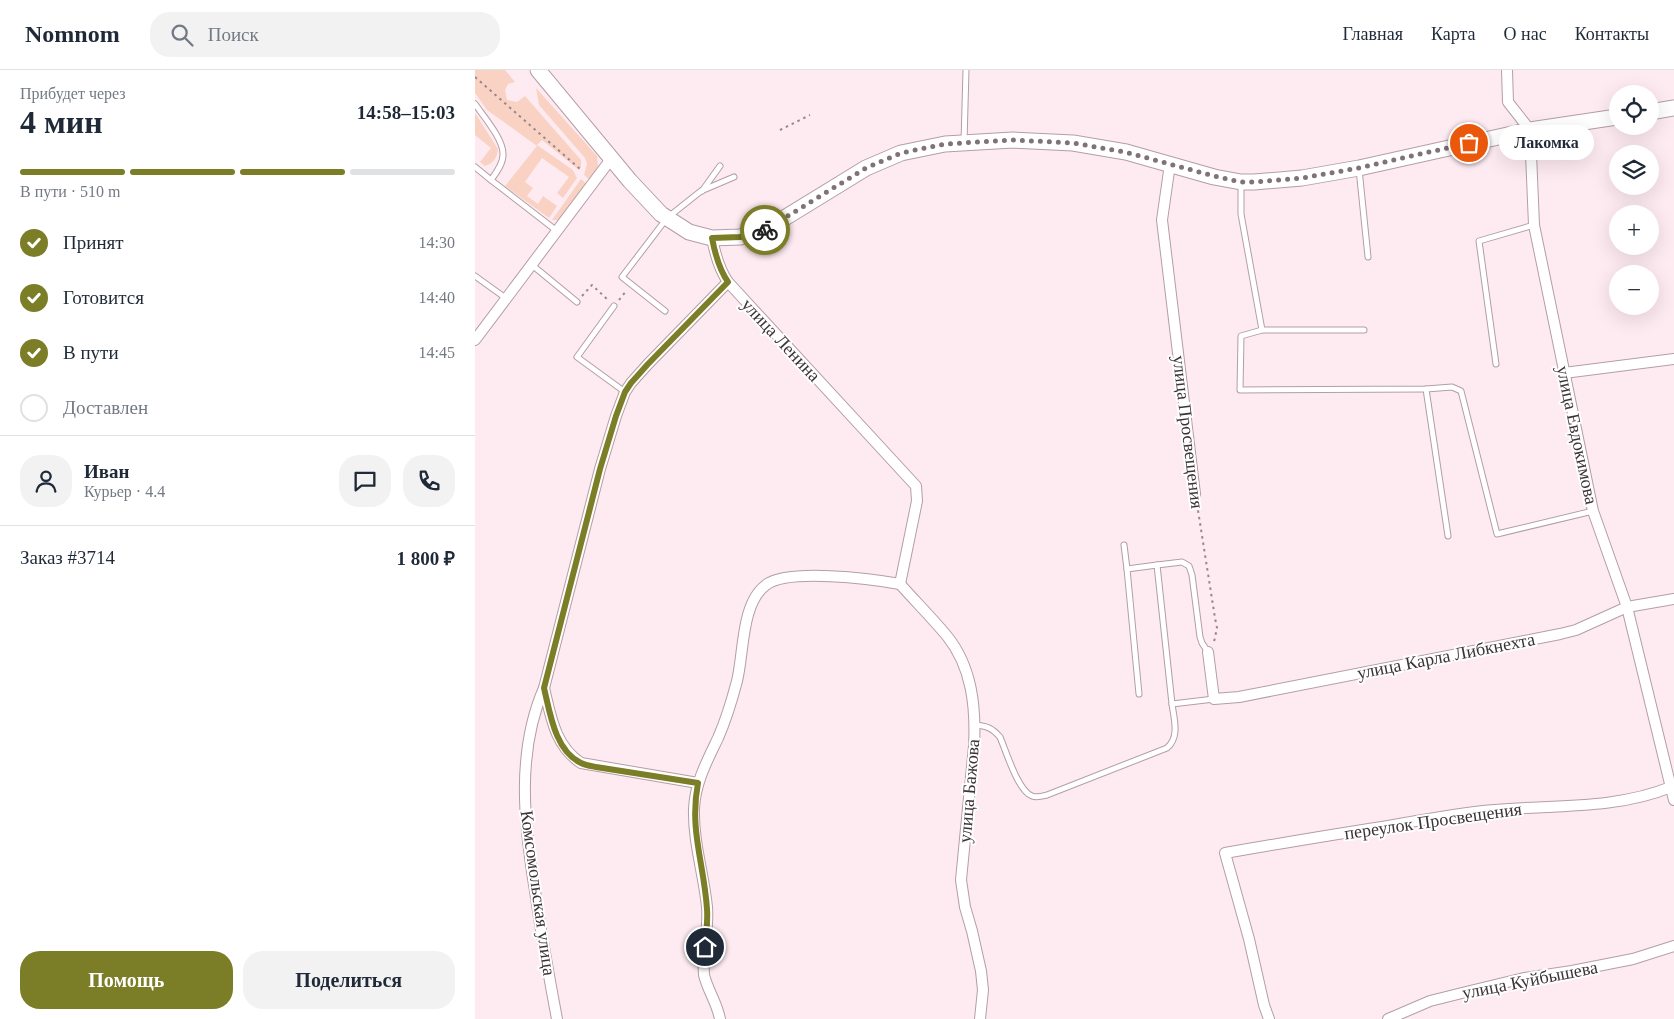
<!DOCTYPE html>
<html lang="ru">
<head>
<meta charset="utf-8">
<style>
	:root { --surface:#fff; --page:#f2f2f3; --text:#1f2937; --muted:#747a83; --line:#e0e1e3; --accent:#7b7d27 }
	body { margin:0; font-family:Georgia,serif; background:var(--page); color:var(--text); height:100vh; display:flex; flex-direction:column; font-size:19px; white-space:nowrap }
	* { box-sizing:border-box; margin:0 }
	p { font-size:16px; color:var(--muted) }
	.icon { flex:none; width:28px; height:28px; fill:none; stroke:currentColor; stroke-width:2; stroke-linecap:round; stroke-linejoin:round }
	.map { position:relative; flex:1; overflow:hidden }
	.side { display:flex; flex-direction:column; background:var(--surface); width:475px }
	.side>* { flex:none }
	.fabs { position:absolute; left:1134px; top:15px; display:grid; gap:10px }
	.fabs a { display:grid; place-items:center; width:50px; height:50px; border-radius:50%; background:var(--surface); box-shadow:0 5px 20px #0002; font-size:25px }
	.pin { position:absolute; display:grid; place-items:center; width:42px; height:42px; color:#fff; margin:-21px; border:2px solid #fff; border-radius:50%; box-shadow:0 1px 5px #0007 }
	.courier { position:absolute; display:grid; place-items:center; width:50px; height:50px; margin:-25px; border:4px solid #7b7d27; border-radius:50%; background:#fff; color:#222; box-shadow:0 1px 6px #0007 }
	.bubble { position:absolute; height:35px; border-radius:18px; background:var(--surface); box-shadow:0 5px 20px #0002; font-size:16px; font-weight:700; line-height:35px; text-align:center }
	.overview em { font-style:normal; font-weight:700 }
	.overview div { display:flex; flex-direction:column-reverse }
	.overview { display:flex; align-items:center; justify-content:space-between; height:85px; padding:0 20px }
	h1 { font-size:32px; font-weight:700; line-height:38px }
	.bar { display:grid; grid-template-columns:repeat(4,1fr); gap:8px 5px; align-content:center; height:60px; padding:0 20px }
	.bar i { height:6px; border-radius:4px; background:var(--line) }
	.bar .on { background:var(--accent) }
	.bar p { grid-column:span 4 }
	.line { display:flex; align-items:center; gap:12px; padding:0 20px; border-top:1px solid var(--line) }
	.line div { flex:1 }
	.round { display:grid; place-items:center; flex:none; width:52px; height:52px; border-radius:20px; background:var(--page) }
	ol { padding:0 20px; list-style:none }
	li { display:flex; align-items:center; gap:15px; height:55px }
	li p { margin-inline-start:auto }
	li .icon { padding:5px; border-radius:50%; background:var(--accent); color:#fff; stroke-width:4 }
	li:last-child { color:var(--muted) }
	li i { width:28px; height:28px; border:2px solid var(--line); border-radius:50% }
	.action { display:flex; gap:10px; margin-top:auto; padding:10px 20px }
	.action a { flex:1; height:58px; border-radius:20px; background:var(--accent); color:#fff; font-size:20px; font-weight:700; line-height:58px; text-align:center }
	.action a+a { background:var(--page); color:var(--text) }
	header { display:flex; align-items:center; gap:30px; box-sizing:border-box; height:70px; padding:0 25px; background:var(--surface); border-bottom:1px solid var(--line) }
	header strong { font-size:24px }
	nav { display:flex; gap:28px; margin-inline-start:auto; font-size:18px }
	.search { width:350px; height:45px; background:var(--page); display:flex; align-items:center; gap:12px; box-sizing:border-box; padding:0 18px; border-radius:20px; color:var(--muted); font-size:19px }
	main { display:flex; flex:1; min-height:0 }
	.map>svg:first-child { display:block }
</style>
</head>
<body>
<header>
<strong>Nomnom</strong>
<div class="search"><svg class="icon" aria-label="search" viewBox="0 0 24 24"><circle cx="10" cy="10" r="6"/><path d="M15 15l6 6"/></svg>Поиск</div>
<nav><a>Главная</a><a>Карта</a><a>О нас</a><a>Контакты</a></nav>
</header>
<main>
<section class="side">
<div class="overview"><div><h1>4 мин</h1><p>Прибудет через</p></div><em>14:58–15:03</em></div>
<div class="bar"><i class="on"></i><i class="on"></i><i class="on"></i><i></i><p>В пути · 510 m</p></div>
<ol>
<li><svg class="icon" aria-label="check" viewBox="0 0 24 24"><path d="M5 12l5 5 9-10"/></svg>Принят<p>14:30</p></li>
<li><svg class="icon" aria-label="check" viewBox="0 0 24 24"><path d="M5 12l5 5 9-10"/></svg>Готовится<p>14:40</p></li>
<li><svg class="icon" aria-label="check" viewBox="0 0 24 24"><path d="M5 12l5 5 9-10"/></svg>В пути<p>14:45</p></li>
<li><i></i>Доставлен</li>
</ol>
<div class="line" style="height:90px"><a class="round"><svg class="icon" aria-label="person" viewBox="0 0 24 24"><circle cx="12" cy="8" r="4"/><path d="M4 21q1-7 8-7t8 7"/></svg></a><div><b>Иван</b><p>Курьер · 4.4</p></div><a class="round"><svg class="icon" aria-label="chat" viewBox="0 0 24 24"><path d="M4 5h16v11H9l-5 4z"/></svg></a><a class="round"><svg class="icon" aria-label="phone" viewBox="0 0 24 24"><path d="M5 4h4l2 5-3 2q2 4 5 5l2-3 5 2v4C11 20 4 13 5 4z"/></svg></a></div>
<div class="line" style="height:65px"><div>Заказ #3714</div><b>1 800 ₽</b></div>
<div class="action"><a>Помощь</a><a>Поделиться</a></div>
</section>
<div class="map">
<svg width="1199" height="949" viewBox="0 0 1199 949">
	<rect width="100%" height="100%" fill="#feebf1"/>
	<!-- green -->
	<g fill="#f9d2c4">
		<polygon points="0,0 30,0 40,12 33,14 30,20 32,30 42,32 50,26 106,90 106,97 104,100 67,70 62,75 98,100 102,108 88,128 82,123 94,107 67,88 50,112 58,118 52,126 63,134 68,126 82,136 74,148 30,116 62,76 12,40 0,23"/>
		<polygon points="61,18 122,86 123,96 115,110 109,105 112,94 110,88 64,35"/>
		<path d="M0,43l23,36c-1,9 -4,14 -13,17l-5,-4 11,-14 -16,-13z"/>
		<polygon points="106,109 112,114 85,150 77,150"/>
	</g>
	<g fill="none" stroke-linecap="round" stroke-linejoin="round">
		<!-- service casing -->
		<g stroke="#b49ea6" stroke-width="7">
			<g id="service">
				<path d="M0,34c9,13 29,36 28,51 0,9 -7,18 -12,25l66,51"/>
				<polyline points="489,72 491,0"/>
				<polyline points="0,97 16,110"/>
				<polyline points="884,99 893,187"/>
				<polyline points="766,115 766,144 787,260 889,260"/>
				<polyline points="227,121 245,96"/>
				<polyline points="57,195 102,232"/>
				<polyline points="0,206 32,229"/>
				<polyline points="139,236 102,287 150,322"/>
				<polyline points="190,241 147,207 192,148 226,121 259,107"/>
				<polyline points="787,260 766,266 765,320 951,319 977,317 986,321 1022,464 1118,441"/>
				<polyline points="1021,294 1004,171 1059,155"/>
				<polyline points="951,319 973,466"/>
				<polyline points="649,475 652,499"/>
				<polyline points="682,495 707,492 714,496 717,505 725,567 727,573 733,582"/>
				<polyline points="664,624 652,499 682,495 697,634"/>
				<path d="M500,655c12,1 17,3 25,12 6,14 18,54 32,59 5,2 11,0 15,-1l120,-47c13,-11 7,-29 5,-44l42,-5"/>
			</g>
		</g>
		<!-- minor casing -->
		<g stroke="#b49ea6" stroke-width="12">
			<g id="minor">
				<polyline points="1032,0 1033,32 1055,60 1059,155 1118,441 1152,537 1199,730"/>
				<polyline points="695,94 687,150 720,424"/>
				<path d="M237,168c3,16 7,31 16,44l188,204 1,15 -17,83"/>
				<polyline points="0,270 136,89"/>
				<polyline points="1089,303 1199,289"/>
				<path d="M425,514c15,17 32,34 47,52 25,31 29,71 27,110l-13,134 4,27 7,24 9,40 2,19 -3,29"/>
				<polyline points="733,582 739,629 764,627 1085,564 1101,560 1152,537 1199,529"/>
				<path d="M69,618c7,29 11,58 37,75l117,20"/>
				<path d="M82,949c-8,-43 -16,-85 -22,-128 -11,-67 -19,-139 9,-203l56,-219 16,-53 9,-24 6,-9 17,-19 80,-82"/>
				<path d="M245,949c-3,-16 -12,-28 -16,-44 -2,-22 5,-45 3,-68 -3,-32 -14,-65 -13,-98 1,-26 13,-48 24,-71 8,-18 14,-38 19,-57 7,-28 4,-78 29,-96 22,-17 106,-6 134,-1"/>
				<path d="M794,949l-5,-14 -15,-66 -24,-86c52,-9 105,-18 157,-26 34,-6 67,-12 101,-16 63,-7 129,0 188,-24"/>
				<polyline points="913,949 955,931 991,922 1049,908 1097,901 1158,889 1199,876"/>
			</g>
		</g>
		<!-- primary casing -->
		<g stroke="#b49ea6" stroke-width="17">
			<g id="primary">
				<polyline points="63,0 155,111 186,144 214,162 237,168 265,167 290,160 391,98 426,83 470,74 538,70 598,73 651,82 739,107 766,112 779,112 827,108 884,98 1055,60 1142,47"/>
				<polyline points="1175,42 1199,38"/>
			</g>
		</g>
		<!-- path -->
		<g stroke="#95878c" stroke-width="2" stroke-dasharray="2.5 4" stroke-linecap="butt">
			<polyline points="0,7 105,99"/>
			<polyline points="305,60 335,45"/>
			<polyline points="107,226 117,215 134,231"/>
			<polyline points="144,230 152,220"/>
			<polyline points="722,434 740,548 742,558 739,572"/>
		</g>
		<!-- service -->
		<use href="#service" stroke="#fff" stroke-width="5"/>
		<!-- minor -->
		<use href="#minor" stroke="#fff" stroke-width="10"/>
		<!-- primary -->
		<use href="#primary" stroke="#fff" stroke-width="15"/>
	</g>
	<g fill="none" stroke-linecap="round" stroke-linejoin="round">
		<!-- done -->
		<polyline stroke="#807377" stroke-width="5" stroke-dasharray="0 9" points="290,160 391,98 426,83 470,74 538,70 598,73 650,82 739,106 766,112 780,112 827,108 884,98 994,73"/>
		<!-- route -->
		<path stroke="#7b7d27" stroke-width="6" d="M230,877c1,-13 3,-26 2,-38 -3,-46 -18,-79 -9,-126l-102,-16c-5,-1 -11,-2 -15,-4 -26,-12 -31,-50 -37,-75l56,-219 16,-53 9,-24 6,-9 17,-19 80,-82c-9,-13 -13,-28 -16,-44l28,-1 25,-7"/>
	</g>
	<g text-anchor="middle" stroke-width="4" stroke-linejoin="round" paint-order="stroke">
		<!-- street labels -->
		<g font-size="18" fill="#3c3336" stroke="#fefefe">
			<text transform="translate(306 270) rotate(47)" y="6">улица Ленина</text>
			<text transform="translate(713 362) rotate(83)" y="6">улица Просвещения</text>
			<text transform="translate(1102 365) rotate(78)" y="6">улица Евдокимова</text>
			<text transform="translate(971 586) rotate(-11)" y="6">улица Карла Либкнехта</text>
			<text transform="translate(494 721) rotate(-85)" y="6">улица Бажова</text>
			<text transform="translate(958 751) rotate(-8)" y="6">переулок Просвещения</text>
			<text transform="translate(63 823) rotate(82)" y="6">Комсомольская улица</text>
			<text transform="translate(1055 910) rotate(-11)" y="6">улица Куйбышева</text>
		</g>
	</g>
</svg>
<div class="fabs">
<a><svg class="icon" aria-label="locate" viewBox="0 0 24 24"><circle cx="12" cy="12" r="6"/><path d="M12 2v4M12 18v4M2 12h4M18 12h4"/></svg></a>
<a><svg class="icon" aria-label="layers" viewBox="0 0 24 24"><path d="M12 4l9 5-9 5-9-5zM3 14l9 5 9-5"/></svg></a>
<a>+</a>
<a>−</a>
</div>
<div class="pin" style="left:994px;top:73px;background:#ea580c"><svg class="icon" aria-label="bag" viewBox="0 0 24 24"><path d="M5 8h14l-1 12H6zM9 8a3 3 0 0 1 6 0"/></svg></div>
<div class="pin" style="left:230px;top:877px;background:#1f2937"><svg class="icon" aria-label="home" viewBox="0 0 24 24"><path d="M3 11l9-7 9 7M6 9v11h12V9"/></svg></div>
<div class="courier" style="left:290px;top:160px"><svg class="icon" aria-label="bike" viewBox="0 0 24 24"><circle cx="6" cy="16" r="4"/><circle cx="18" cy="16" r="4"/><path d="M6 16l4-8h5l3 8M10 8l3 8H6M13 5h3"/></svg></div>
<div class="bubble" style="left:1024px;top:55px;width:95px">Лакомка</div>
</div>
</main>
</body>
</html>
